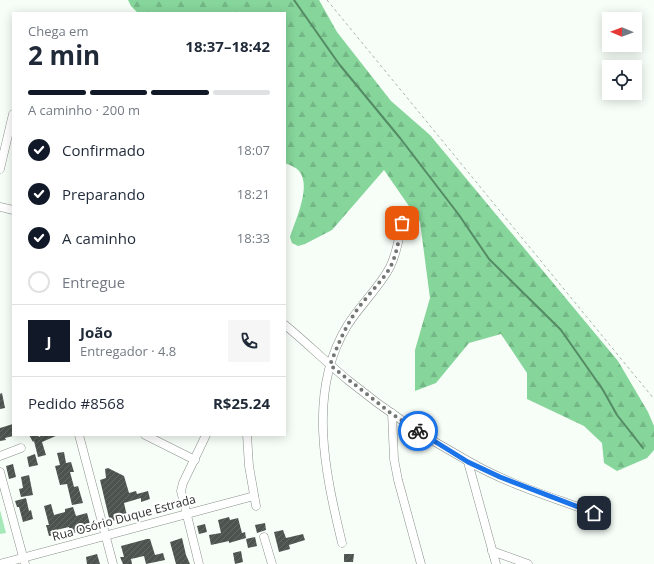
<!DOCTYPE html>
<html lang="pt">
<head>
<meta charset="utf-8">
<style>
	:root { --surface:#fff; --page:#f6f6f7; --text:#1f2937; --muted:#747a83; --line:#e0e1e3; --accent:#111827 }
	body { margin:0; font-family:"Open Sans",sans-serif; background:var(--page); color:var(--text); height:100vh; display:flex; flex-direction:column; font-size:15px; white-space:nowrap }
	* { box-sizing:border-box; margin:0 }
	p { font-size:13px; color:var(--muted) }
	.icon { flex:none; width:22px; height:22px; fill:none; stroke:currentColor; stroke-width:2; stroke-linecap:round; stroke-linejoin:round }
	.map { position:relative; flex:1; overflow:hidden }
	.details { position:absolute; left:12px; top:12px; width:274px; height:424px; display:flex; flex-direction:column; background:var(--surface); border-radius:0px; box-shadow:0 2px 10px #0003 }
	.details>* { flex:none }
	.needle { width:26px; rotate:271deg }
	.tools { position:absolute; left:602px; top:12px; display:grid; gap:8px }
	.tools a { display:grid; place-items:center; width:40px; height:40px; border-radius:0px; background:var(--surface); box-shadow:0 2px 10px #0003; font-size:20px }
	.pin { position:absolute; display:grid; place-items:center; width:34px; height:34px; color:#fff; margin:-17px; border-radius:8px; box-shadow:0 2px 6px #0006 }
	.courier { position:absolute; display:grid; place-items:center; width:40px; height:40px; margin:-20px; border:3px solid #1a73e8; border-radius:50%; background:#fff; color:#222; box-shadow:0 1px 5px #0007 }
	.summary em { font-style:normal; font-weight:700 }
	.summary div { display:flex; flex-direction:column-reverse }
	.summary { display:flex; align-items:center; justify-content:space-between; height:68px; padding:0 16px }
	h1 { font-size:26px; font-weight:700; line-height:30px }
	.bar { display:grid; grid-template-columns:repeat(4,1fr); gap:6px 4px; align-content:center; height:48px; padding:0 16px }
	.bar i { height:5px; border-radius:3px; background:var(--line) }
	.bar .selected { background:var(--accent) }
	.bar p { grid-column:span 4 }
	.line { display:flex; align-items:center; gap:10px; padding:0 16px; border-top:1px solid var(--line) }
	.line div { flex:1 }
	.round { display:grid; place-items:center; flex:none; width:42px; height:42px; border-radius:0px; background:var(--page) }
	ol { padding:0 16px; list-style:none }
	li { display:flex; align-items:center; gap:12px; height:44px }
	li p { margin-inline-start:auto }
	li .icon { padding:4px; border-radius:50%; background:var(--accent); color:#fff; stroke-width:4 }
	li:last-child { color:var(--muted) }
	li i { width:22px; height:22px; border:2px solid var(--line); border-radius:50% }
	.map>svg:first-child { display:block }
</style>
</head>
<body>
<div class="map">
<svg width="654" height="564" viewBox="0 0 654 564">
	<defs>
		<pattern id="forest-firs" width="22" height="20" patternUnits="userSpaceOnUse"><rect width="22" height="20" fill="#86d59b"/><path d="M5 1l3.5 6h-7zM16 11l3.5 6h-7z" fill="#74b786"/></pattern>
		<pattern id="building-hatch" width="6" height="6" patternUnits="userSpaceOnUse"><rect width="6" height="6" fill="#4d534e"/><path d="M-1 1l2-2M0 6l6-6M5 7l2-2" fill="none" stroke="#646965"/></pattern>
	</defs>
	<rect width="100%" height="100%" fill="#f7fef8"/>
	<!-- forest -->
	<path fill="url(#forest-firs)" d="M128,0h191l18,32 54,69 39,34 188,226 30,51 6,14v24l-7,8 -30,13 -13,-8 -2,-20 -18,-17 -57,-27v-26l-26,-39 -32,9 -33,40 -21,8v-41l15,-52 -10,-76 -36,-52 -52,60 -27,14 -7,2 -6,-3 -2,-6c5,-16 22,-51 9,-66 -3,-4 -10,-6 -14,-8v-150h-147l-7,-7z"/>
	<!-- garden -->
	<polygon fill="#a6e8b7" points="0,510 6,533 0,534"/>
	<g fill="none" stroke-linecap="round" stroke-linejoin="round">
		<!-- stream -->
		<polyline stroke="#548b64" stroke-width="2" points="294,0 339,64 400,138 459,215 489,259 561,330 603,390 617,415 643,448"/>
	</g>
	<!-- building -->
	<g fill="url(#building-hatch)">
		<polygon points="2,393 5,408 0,409 0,394"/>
		<polygon points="13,424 13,436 5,438 6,440 0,441 0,428"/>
		<polygon points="29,435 38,435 39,437 43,435 58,435 42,442 46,455 38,457 34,441 33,442"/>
		<polygon points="64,452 66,463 71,462 74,472 70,472 74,487 78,486 83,503 72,505 67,484 60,485 55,466 60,465 57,453"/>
		<polygon points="35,454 38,465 29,467 27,457"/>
		<polygon points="13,464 16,477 9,479 6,466"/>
		<polygon points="108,468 124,476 129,493 136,491 137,494 148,491 150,499 141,502 141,498 124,503 127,516 110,522 100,480 106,478 105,469"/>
		<polygon points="29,475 33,495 21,497 19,489 23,488 21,477"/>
		<polygon points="26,498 29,511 31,510 33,519 23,522 19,507 17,507 15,501"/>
		<polygon points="51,504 54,515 65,512 65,509 73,507 76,516 87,513 91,528 71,534 69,527 56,530 54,532 54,535 49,536 46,525 49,525 44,506"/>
		<polygon points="229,517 230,520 238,518 242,533 245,532 246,538 229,543 229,541 211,545 209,535 221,533 218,520"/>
		<polygon points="265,523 266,530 257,533 255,525"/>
		<polygon points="205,524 207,532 199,534 197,526"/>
		<polygon points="283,530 286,538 303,534 305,540 289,545 290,549 279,552 274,532"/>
		<polygon points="255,537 257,546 248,548 246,539"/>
		<polygon points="182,538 186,555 190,564 176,564 170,542"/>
		<polygon points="147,539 150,539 155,555 163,553 165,560 146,564 144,556 131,559 132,564 123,564 120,557 124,557 121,546"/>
		<polygon points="241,551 243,562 235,564 233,553"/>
		<polygon points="97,554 100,564 87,564 86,557"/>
		<polygon points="344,554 354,554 353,562 344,562"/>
	</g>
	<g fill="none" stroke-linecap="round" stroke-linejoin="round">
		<!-- minor casing -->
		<g stroke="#898f8a" stroke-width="9">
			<g id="minor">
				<polyline points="0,169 13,114"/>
				<polyline points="0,207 13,210"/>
				<path d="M285,325c22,18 42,38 64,56 37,30 77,57 119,80 39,23 84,36 126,52"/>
				<polyline points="392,413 394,459 398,480 421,564"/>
				<polyline points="79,435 113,564"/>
				<polyline points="145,435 195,460"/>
				<polyline points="247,435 249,466 256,506"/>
				<polyline points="0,456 21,448"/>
				<polyline points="468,462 496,564"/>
				<polyline points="0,472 25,564"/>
				<polyline points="264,537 272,564"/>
				<path d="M342,543c-17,-71 -35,-151 5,-217 13,-21 32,-38 43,-59 7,-14 9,-29 12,-44"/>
				<polyline points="492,551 528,564"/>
				<polyline points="0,564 254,496"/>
				<polyline points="199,564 181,491 183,483 206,435"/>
			</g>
		</g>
		<!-- path -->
		<polyline stroke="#adb3ae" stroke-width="1" stroke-dasharray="3 3" stroke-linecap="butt" points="327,0 654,399"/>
		<!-- minor -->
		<use href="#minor" stroke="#fff" stroke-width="8"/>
	</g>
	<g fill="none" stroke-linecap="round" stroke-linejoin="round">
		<!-- done -->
		<path stroke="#737774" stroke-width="4" stroke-dasharray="0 7.2" d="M402,223c-3,15 -5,31 -12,45 -9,14 -21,26 -31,39 -13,18 -21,37 -29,58l62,49 26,17"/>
		<!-- route -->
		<polyline stroke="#1a73e8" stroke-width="5" points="418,431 468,462 500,477 594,513"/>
	</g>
	<g text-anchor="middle" stroke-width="4" stroke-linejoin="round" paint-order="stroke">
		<!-- street labels -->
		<g font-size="12" fill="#2c2f2d" stroke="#fff">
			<text transform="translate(124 518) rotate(-15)" y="4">Rua Osório Duque Estrada</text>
		</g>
	</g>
</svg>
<div class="tools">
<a><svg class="needle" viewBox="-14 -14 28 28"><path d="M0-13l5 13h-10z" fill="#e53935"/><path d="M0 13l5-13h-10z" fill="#747a83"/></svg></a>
<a><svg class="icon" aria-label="locate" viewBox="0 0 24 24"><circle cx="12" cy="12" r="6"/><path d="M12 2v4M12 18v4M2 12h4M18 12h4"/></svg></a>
</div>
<div class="pin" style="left:402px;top:223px;background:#ea580c"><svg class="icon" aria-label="bag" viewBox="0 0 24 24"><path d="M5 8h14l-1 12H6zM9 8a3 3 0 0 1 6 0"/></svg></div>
<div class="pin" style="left:594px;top:513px;background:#1f2937"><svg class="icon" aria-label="home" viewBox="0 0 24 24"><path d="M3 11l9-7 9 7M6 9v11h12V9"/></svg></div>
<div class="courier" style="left:418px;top:431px"><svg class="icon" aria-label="bike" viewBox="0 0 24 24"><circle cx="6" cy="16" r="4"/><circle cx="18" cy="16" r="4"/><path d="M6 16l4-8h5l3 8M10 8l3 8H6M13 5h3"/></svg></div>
<section class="details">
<div class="summary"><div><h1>2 min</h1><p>Chega em</p></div><em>18:37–18:42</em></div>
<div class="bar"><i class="selected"></i><i class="selected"></i><i class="selected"></i><i></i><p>A caminho · 200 m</p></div>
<ol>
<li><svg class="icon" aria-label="check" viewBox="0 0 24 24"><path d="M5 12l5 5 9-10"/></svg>Confirmado<p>18:07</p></li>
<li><svg class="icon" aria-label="check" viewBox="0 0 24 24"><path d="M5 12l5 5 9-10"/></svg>Preparando<p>18:21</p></li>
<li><svg class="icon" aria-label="check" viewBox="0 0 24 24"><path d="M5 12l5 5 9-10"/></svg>A caminho<p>18:33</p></li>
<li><i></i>Entregue</li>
</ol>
<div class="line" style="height:72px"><b class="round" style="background:var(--accent);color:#fff">J</b><div><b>João</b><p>Entregador · 4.8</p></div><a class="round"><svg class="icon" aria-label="phone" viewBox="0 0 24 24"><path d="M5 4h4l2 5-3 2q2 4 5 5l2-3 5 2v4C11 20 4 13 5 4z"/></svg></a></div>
<div class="line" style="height:52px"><div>Pedido #8568</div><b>R$25.24</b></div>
</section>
</div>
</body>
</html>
